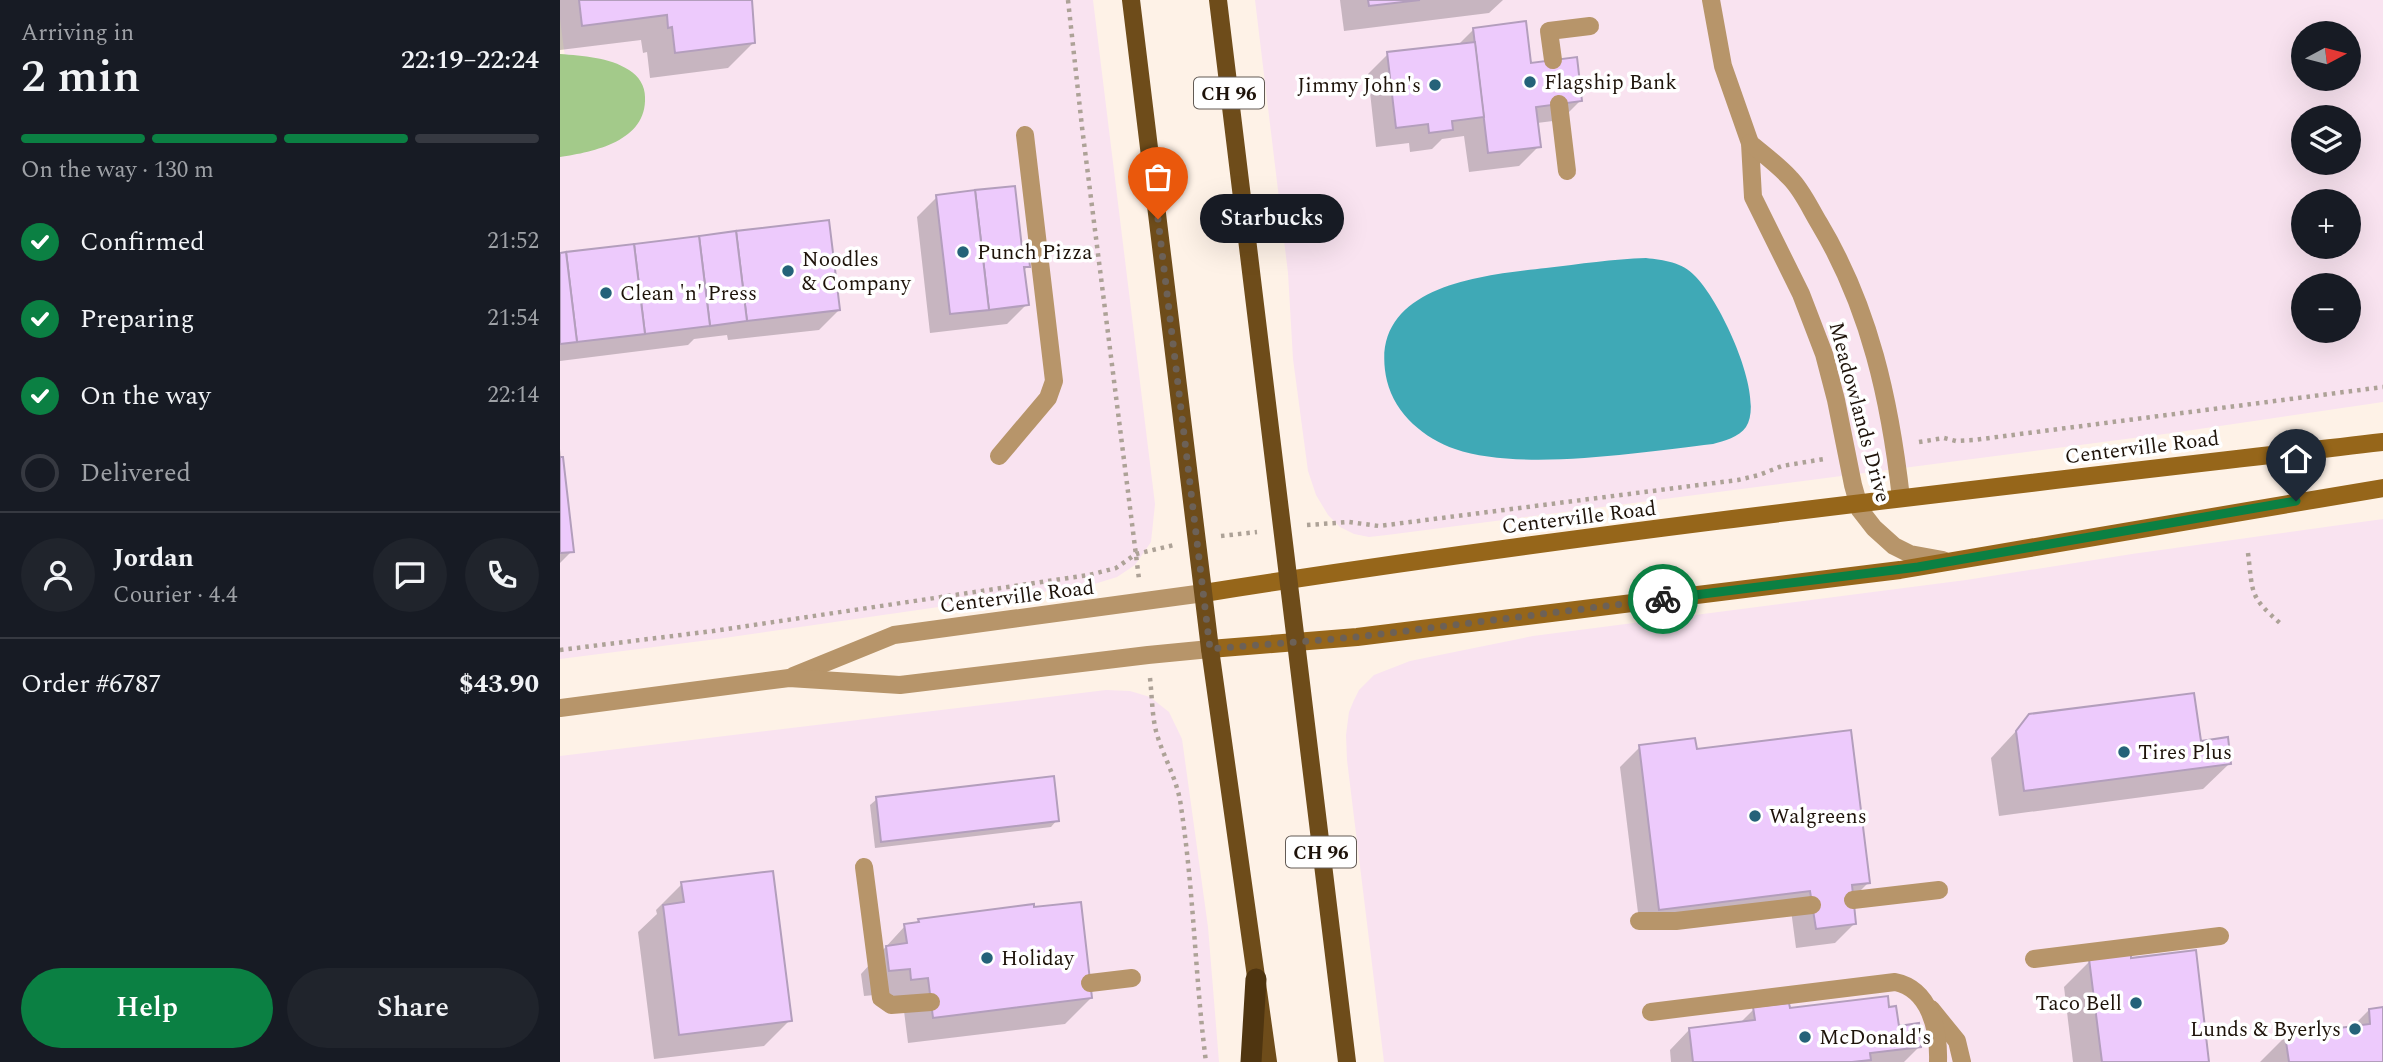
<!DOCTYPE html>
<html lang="en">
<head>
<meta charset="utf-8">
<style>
	:root { --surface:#171b24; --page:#20242c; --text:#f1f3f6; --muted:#9ea1a6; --line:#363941; --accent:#0b8043 }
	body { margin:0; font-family:Spectral,serif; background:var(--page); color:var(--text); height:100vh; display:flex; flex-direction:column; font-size:26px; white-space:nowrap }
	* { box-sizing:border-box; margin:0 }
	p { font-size:23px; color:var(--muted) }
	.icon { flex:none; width:38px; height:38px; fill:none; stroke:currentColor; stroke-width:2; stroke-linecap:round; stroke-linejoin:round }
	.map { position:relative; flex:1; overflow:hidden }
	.panel { display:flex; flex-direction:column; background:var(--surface); width:560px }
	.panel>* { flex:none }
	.needle { width:46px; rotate:83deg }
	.fabs { position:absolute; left:1731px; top:21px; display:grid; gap:14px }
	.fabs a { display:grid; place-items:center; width:70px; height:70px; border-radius:50%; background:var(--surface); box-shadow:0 7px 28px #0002; font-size:35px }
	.pin { position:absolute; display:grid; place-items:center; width:60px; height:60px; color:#fff; margin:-72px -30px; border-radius:50% 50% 50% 0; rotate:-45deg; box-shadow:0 0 7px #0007 }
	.pin .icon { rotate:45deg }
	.courier { position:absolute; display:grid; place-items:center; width:70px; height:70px; margin:-35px; border:5px solid #0b8043; border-radius:50%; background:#fff; color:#222; box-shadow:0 2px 9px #0007 }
	.bubble { position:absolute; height:49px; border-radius:24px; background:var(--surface); box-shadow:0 7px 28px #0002; font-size:23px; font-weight:600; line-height:49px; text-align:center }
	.summary em { font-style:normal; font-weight:600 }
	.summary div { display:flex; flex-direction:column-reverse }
	.summary { display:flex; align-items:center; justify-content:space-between; height:119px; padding:0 21px }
	h1 { font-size:46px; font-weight:600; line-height:52px }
	.bar { display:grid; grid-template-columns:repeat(4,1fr); gap:10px 7px; align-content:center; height:84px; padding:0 21px }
	.bar i { height:9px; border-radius:5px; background:var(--line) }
	.bar .current { background:var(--accent) }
	.bar p { grid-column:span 4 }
	.line { display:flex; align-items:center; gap:18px; padding:0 21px; border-top:2px solid var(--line) }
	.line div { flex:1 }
	.round { display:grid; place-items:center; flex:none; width:74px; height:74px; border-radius:37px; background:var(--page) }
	ol { padding:0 21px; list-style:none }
	li { display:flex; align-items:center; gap:21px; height:77px }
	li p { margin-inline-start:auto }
	li .icon { padding:7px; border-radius:50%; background:var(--accent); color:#fff; stroke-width:4 }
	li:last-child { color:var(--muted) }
	li i { width:38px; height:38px; border:4px solid var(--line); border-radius:50% }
	.primary-button { display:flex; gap:14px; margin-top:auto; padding:14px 21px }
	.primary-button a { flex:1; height:80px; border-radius:42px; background:var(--accent); color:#fff; font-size:28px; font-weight:600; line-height:80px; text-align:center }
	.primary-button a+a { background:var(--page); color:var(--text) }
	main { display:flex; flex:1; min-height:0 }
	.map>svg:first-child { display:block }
</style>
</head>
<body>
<main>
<section class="panel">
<div class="summary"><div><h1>2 min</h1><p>Arriving in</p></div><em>22:19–22:24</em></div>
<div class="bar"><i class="current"></i><i class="current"></i><i class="current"></i><i></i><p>On the way · 130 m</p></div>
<ol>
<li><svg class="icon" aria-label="check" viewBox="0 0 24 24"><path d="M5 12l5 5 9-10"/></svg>Confirmed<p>21:52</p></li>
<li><svg class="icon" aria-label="check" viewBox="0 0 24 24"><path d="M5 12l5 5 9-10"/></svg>Preparing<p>21:54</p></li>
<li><svg class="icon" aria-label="check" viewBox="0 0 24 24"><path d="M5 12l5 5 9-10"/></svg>On the way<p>22:14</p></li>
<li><i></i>Delivered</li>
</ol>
<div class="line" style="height:126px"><a class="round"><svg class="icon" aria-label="person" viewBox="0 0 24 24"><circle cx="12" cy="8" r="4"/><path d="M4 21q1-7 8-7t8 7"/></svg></a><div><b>Jordan</b><p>Courier · 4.4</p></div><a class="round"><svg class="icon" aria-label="chat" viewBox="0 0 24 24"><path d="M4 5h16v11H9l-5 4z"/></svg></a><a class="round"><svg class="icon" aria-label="phone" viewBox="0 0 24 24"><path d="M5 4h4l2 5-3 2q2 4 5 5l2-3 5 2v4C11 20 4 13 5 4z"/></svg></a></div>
<div class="line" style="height:91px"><div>Order #6787</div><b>$43.90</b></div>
<div class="primary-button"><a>Help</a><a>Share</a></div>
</section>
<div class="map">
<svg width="1823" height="1062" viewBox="0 0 1823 1062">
	<rect width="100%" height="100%" fill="#fef2e7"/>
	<!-- commercial -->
	<g fill="#f9e3f0" fill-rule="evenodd">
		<polygon points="0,0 533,0 595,504 591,542 575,565 557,577 531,585 157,639 0,659 0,98 10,96 0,19"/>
		<path d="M695,0h1128v402l-211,31 -785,102 -18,2 -15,-3 -14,-7 -12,-12 -12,-20 -8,-24 -15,-112 -5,-86zM1743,33h45v46h-45zM1743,117h45v46h-45zM1743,201h45v46h-45zM1743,285h45v46h-45z"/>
		<polygon points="1823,519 1823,1062 824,1062 787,760 786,735 789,712 794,700 799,690 814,675 850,661 973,636 1406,580 1572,554"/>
		<polygon points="546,690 570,691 590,697 609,712 622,739 648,927 659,1062 0,1062 0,756"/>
	</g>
	<!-- forest -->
	<path fill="#a3ca8a" d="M0,54c23,2 49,3 69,16 10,6 16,16 16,27 2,44 -51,55 -85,60z"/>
	<!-- water -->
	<path fill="#3fa9b6" d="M1086,258c18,2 36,4 49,18 24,23 71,120 51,151 -7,10 -22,14 -33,17 -71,8 -191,28 -258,5 -30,-10 -60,-35 -68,-68 -22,-95 94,-106 159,-113 34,-4 67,-9 100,-10z"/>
	<!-- shadow -->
	<g fill="#0003">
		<polygon points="0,0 189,0 194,42 168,68 90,78 87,52 83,53 81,40 0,50"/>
		<polygon points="780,0 943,0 929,13 784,31"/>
		<polygon points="914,29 1021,100 1001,120 977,123 979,146 959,166 909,172 904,136 882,139 872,149 850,152 849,143 816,147 808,74 828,54 897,46"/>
		<polygon points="377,197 461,250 468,266 463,271 467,304 447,324 370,333 357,217"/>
		<polygon points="0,254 279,310 259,330 168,340 167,335 134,339 128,345 0,361"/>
		<polygon points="0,449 12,551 0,563"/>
		<polygon points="1470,716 1639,743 1669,764 1643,789 1439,816 1431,758"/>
		<polygon points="1080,747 1309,882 1292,899 1295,923 1275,943 1236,948 1231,910 1080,929 1060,767"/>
		<polygon points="317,799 497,820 491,827 315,848 310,805"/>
		<polygon points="122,884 230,1020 204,1046 94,1059 78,932 97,914 96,910"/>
		<polygon points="359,920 531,998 505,1024 348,1043 343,1003 325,994 304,996 301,974 345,926 355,925"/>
		<polygon points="1570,960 1648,1062 1513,1062 1504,987 1530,961"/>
		<polygon points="1194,1009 1328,1009 1338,1028 1360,1046 1344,1062 1111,1062 1110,1050 1129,1030 1179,1024"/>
		<polygon points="1823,1009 1823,1062 1700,1062 1726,1036 1791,1028 1809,1010"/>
	</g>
	<!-- building -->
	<g fill="#edcafc" stroke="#b39ebc" stroke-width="2">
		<polygon points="19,0 192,0 195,43 115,53 112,27 108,28 107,15 22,26"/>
		<polygon points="808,0 860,0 809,6"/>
		<polygon points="966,21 971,63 1017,57 1022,101 976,107 981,147 928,153 913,28"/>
		<polygon points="915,42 924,117 892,121 893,130 869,133 868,124 836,128 827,52"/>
		<polygon points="455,186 462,248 468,248 470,267 464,267 469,305 429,310 415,190"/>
		<polygon points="415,190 429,310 390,314 376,195"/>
		<polygon points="269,220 280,310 187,321 176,231"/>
		<polygon points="176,231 187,321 150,326 139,236"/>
		<polygon points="139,236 150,326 85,334 74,244"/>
		<polygon points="74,244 85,334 17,342 6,252"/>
		<polygon points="6,252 17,342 0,344 0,253"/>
		<polygon points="0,457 3,457 14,552 0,553"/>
		<polygon points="1634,693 1641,741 1668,737 1671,764 1464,791 1456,731 1469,714"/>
		<polygon points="1291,730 1310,883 1292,885 1296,924 1256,929 1250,891 1099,910 1079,745 1135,738 1137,749"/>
		<polygon points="494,776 499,821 321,842 316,797"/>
		<polygon points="213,871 232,1021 119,1035 103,905 124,902 121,882"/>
		<polygon points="521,902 532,998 373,1018 368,978 351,980 350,969 329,971 326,946 347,943 344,924 359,922 358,919 474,904 474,907"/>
		<polygon points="1636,950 1649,1062 1542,1062 1529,959 1571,954 1571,958"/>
		<polygon points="1328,996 1329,1007 1336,1006 1339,1026 1359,1023 1361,1047 1310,1053 1311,1060 1292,1062 1133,1062 1129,1028 1195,1020 1193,1007 1229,1003 1230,1008"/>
		<polygon points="1823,1007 1823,1062 1729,1062 1725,1035 1810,1024 1809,1009"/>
	</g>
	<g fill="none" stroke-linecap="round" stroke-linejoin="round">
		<!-- path -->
		<g stroke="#ada297" stroke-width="4.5" stroke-dasharray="3.5 5" stroke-linecap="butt">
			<polyline points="508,0 522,127 579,579"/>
			<polyline points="1359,442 1384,438 1396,441 1414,440 1823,387"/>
			<polyline points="747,525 789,522 819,526 1178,480 1199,475 1222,466 1264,459"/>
			<polyline points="661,536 697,532"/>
			<path d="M1688,553c5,41 1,43 33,71"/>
			<polyline points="0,650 153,631 529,575 556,568 576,554 614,545"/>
			<path d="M590,678c2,18 2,37 6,53 7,26 22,49 25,76 13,85 14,170 25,255"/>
		</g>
		<!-- service -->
		<g stroke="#b7956a" stroke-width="18">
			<polyline points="993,60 989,31 1030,26"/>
			<polyline points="999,104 1007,171"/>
			<polyline points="439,456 488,398 494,381 465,135"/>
			<polyline points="304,867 321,998 331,1005 371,1002"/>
			<polyline points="1293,900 1379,890"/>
			<polyline points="1079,921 1116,921 1252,905"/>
			<polyline points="1474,959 1660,936"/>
			<polyline points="530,983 572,978"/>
			<polyline points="1371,1009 1397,1041 1402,1062"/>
			<path d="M1091,1012l244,-30c35,7 44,48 43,80"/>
		</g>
		<!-- minor -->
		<g stroke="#b7956a" stroke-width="18">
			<polyline points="1151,0 1163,66 1190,143 1193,197 1241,294 1264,354 1276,400 1293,485 1300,510 1314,528 1334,546 1350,554 1383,560"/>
			<path d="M1190,143c13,11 28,22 40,35 12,12 20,30 29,45 51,85 71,178 82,275"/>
		</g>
		<!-- tertiary -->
		<g stroke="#b7956a" stroke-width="18">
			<polyline points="233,676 334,635 644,593"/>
			<polyline points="0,708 229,678 340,685 588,655 650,649"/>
		</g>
		<!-- secondary -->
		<g stroke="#96661a" stroke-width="18">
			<path d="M644,593c391,-62 785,-105 1179,-151"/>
			<polyline points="650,649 797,637 1340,570 1823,488"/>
		</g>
		<!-- primary -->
		<g stroke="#6e4c1a" stroke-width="18">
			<polyline points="571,0 650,649 708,1062"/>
			<polyline points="658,0 787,1062"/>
		</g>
		<!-- motorway -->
		<polyline stroke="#4f3510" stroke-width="21" points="691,1062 696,979"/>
	</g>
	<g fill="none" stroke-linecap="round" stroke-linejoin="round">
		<!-- done -->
		<polyline stroke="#6c6157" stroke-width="7" stroke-dasharray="0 12.6" points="598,219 650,649 797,637 1103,599"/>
		<!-- route -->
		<polyline stroke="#0b8043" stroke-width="9" points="1103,599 1358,567 1736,501"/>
	</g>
	<!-- markers -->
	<g fill="#256279" stroke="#fff" stroke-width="2.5">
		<circle cx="970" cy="82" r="7"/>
		<circle cx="875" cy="85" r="7"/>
		<circle cx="403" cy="252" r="7"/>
		<circle cx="228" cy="271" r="7"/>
		<circle cx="46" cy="293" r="7"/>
		<circle cx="1564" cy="752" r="7"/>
		<circle cx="1195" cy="816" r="7"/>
		<circle cx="427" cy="958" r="7"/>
		<circle cx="1576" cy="1003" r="7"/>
		<circle cx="1795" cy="1029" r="7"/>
		<circle cx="1245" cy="1037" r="7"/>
	</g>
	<g text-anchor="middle" stroke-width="7" stroke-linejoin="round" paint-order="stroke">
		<!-- shield labels -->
		<g fill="#fff" stroke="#625a54" stroke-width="2">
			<rect x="634" y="77.5" width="70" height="31" rx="5"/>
			<rect x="726" y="836.5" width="70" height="31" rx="5"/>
		</g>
		<g font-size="19" font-weight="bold" fill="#1e130a">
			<text x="669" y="100">CH 96</text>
			<text x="761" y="859">CH 96</text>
		</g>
		<!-- poi labels -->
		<g font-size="21" fill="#1e130a" stroke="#fff" text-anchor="start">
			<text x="984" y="89">Flagship Bank</text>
			<text x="861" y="92" text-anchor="end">Jimmy John's</text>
			<text x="417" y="259">Punch Pizza</text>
			<text x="242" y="266">Noodles<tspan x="242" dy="24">&amp; Company</tspan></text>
			<text x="60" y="300">Clean 'n' Press</text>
			<text x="1578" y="759">Tires Plus</text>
			<text x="1209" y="823">Walgreens</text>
			<text x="441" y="965">Holiday</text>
			<text x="1562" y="1010" text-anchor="end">Taco Bell</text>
			<text x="1781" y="1036" text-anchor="end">Lunds &amp; Byerlys</text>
			<text x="1259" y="1044">McDonald's</text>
		</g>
		<!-- street labels -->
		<g font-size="21" fill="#1e130a" stroke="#fff">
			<text transform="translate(1300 412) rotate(75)" y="7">Meadowlands Drive</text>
			<text transform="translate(1582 447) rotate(-7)" y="7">Centerville Road</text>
			<text transform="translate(1019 517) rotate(-7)" y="7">Centerville Road</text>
			<text transform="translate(457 596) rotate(-7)" y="7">Centerville Road</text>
		</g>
	</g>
</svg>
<div class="fabs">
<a><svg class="needle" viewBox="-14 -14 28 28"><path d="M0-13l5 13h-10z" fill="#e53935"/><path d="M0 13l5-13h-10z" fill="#9ea1a6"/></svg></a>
<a><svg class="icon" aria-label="layers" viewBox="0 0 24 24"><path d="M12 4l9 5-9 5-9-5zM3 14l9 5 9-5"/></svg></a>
<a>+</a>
<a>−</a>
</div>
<div class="pin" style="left:598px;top:219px;background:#ea580c"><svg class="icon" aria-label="bag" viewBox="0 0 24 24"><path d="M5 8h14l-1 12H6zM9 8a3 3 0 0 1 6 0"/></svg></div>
<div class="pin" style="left:1736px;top:501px;background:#1f2937"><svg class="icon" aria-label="home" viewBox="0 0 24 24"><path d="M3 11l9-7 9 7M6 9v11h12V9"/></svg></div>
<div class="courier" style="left:1103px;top:599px"><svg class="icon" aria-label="bike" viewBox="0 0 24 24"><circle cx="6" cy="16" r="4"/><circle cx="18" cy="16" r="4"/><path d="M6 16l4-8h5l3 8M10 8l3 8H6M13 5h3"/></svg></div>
<div class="bubble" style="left:640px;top:194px;width:144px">Starbucks</div>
</div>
</main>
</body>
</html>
